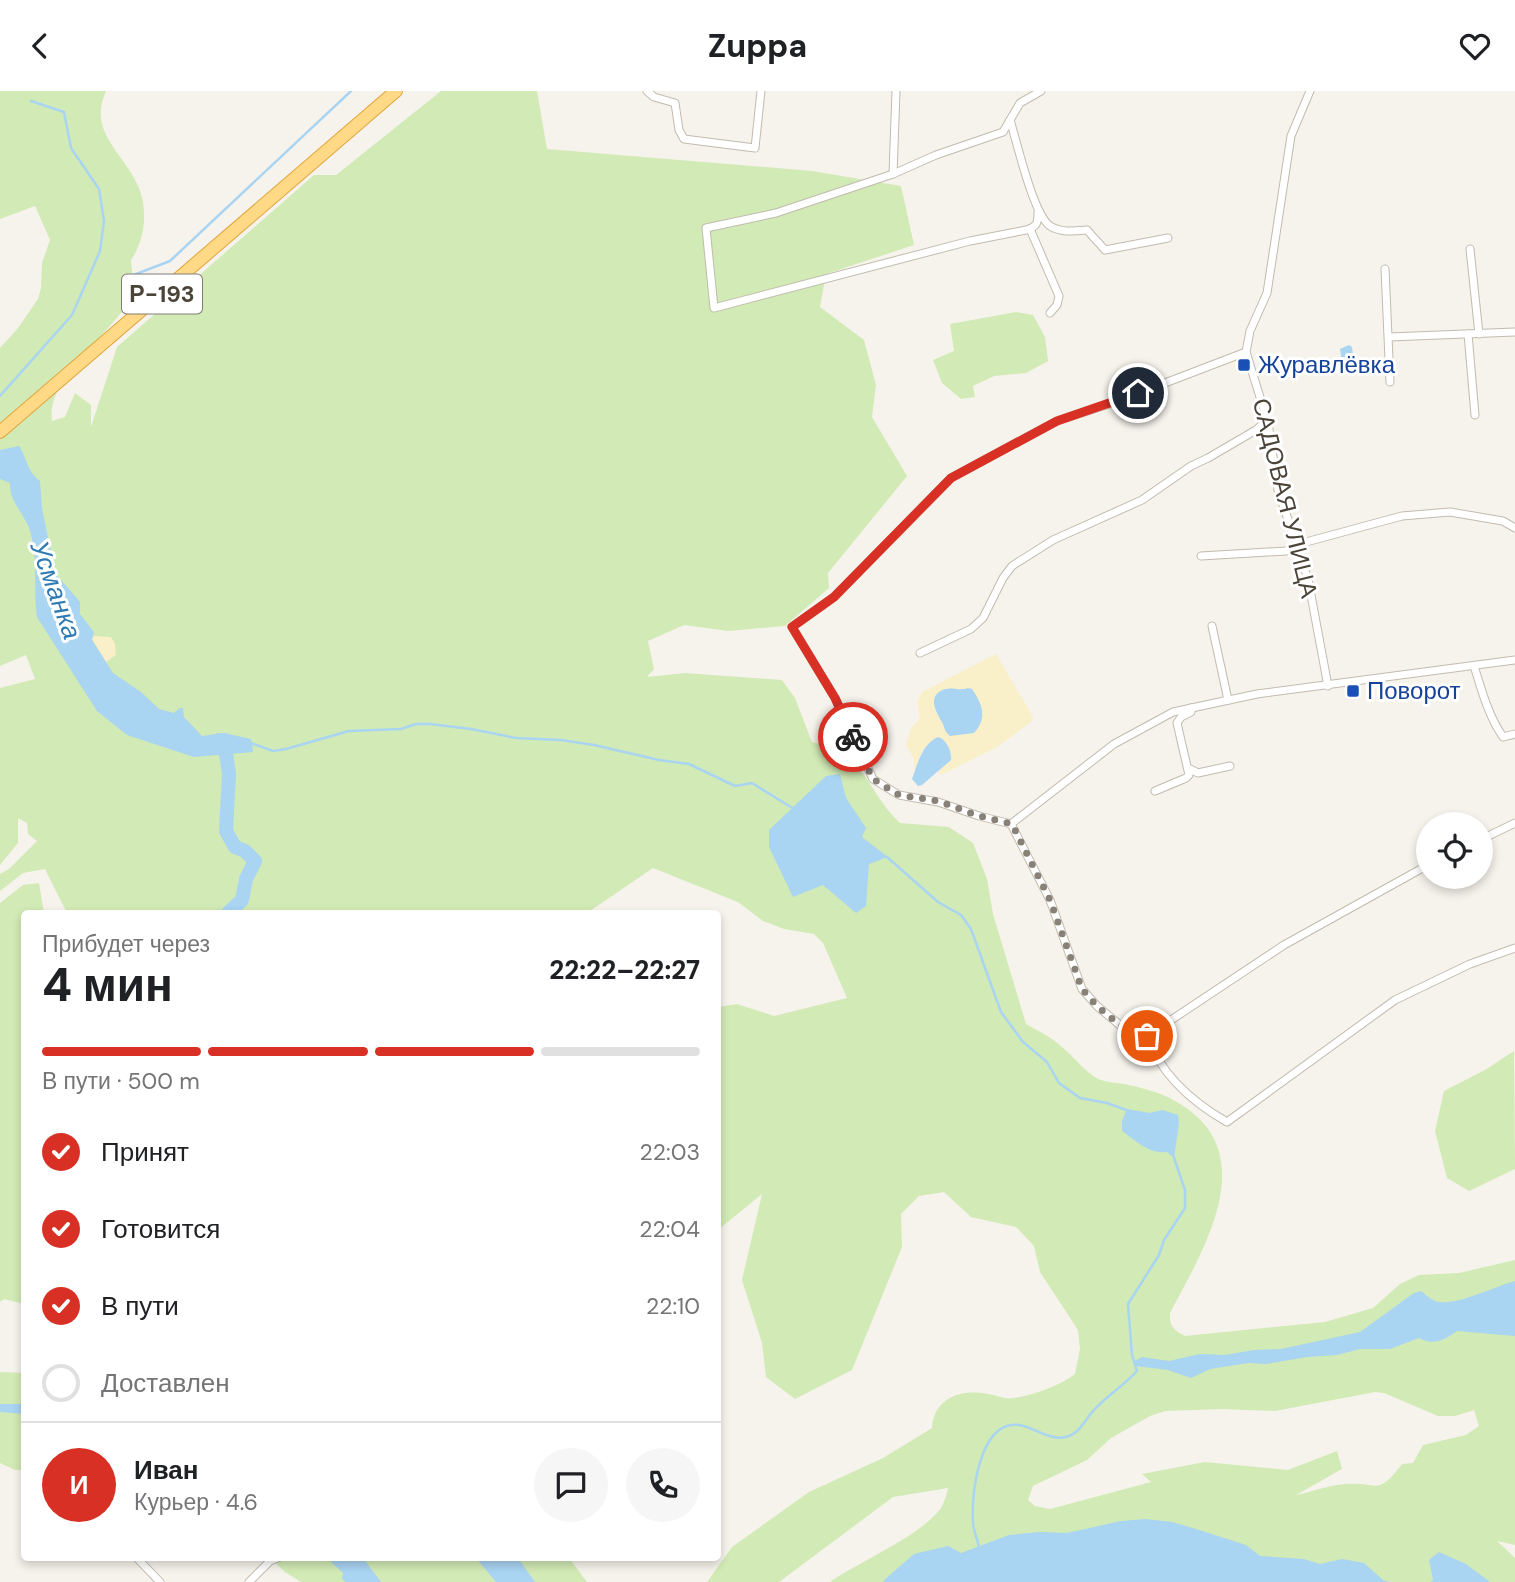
<!DOCTYPE html>
<html lang="ru">
<head>
<meta charset="utf-8">
<style>
	:root { --surface:#fff; --page:#f6f6f6; --text:#202124; --muted:#757577; --line:#e0e0e0; --accent:#d93025 }
	body { margin:0; font-family:"DM Sans",sans-serif; background:var(--page); color:var(--text); height:100vh; display:flex; flex-direction:column; font-size:26px; white-space:nowrap }
	* { box-sizing:border-box; margin:0 }
	p { font-size:23px; color:var(--muted) }
	.icon { flex:none; width:38px; height:38px; fill:none; stroke:currentColor; stroke-width:2; stroke-linecap:round; stroke-linejoin:round }
	.map { position:relative; flex:1; overflow:hidden }
	.sheet { position:absolute; left:21px; top:819px; width:700px; height:651px; display:flex; flex-direction:column; background:var(--surface); border-radius:7px; box-shadow:0 4px 10px #0003 }
	.sheet>* { flex:none }
	.tools { position:absolute; left:1416px; top:721px; display:grid; gap:14px }
	.tools a { display:grid; place-items:center; width:77px; height:77px; border-radius:50%; background:var(--surface); box-shadow:0 4px 10px #0003; font-size:35px }
	.pin { position:absolute; display:grid; place-items:center; width:60px; height:60px; color:#fff; margin:-30px; border:4px solid #fff; border-radius:50%; box-shadow:0 2px 7px #0007 }
	.courier { position:absolute; display:grid; place-items:center; width:70px; height:70px; margin:-35px; border:5px solid #d93025; border-radius:50%; background:#fff; color:#222; box-shadow:0 2px 9px #0007 }
	.summary em { font-style:normal; font-weight:800 }
	.summary div { display:flex; flex-direction:column-reverse }
	.summary { display:flex; align-items:center; justify-content:space-between; height:119px; padding:0 21px }
	h1 { font-size:46px; font-weight:800; line-height:52px }
	.bar { display:grid; grid-template-columns:repeat(4,1fr); gap:10px 7px; align-content:center; height:84px; padding:0 21px }
	.bar i { height:9px; border-radius:5px; background:var(--line) }
	.bar .current { background:var(--accent) }
	.bar p { grid-column:span 4 }
	.line { display:flex; align-items:center; gap:18px; padding:0 21px; border-top:2px solid var(--line) }
	.line div { flex:1 }
	.round { display:grid; place-items:center; flex:none; width:74px; height:74px; border-radius:37px; background:var(--page) }
	ol { padding:0 21px; list-style:none }
	li { display:flex; align-items:center; gap:21px; height:77px }
	li p { margin-inline-start:auto }
	li .icon { padding:7px; border-radius:50%; background:var(--accent); color:#fff; stroke-width:4 }
	li:last-child { color:var(--muted) }
	li i { width:38px; height:38px; border:4px solid var(--line); border-radius:50% }
	header { display:flex; justify-content:space-between; align-items:center; height:91px; padding:0 21px; background:var(--surface); font-size:32px; font-weight:800 }
	.map>svg:first-child { display:block }
</style>
</head>
<body>
<header><svg class="icon" aria-label="back" viewBox="0 0 24 24"><path d="M15 5l-7 7 7 7"/></svg>Zuppa<svg class="icon" aria-label="heart" viewBox="0 0 24 24"><path d="M12 20l-8-8c-3-5 5-10 8-4 3-6 11-1 8 4z"/></svg></header>
<div class="map">
<svg width="1515" height="1491" viewBox="0 0 1515 1491">
	<rect width="100%" height="100%" fill="#f6f3ec"/>
	<!-- green -->
	<g fill="#d2eab5" fill-rule="evenodd">
		<path d="M0,0h106c-19,42 19,62 33,97 9,23 6,52 -8,72 0,13 6,24 0,37 -18,37 -85,79 -79,124l13,-4 10,-24 16,12v22l26,-80 197,-172h22l105,-84h96l10,58 265,22 89,15 13,59 -88,29 -6,33 44,33 12,45 -4,32 35,59 -79,97 1,15 -44,38 -57,5 -44,-6 -36,16 6,28 -7,8 38,-4 97,7 13,18 17,44c57,14 51,45 88,81l49,4 24,16 14,36 6,35 33,110c12,7 26,13 36,23 12,10 22,24 36,32 8,3 18,4 26,5 18,4 36,8 51,17 91,50 28,149 -5,212 -1,14 4,17 15,23l140,-14 48,-14 27,-24 19,-9 40,-2 56,-13v285l-18,-4 18,17v24h-685c30,-21 91,-46 111,-74 3,-5 6,-14 7,-20l-55,9 -114,85h-72l25,-35 77,-55 74,-34 49,-30c2,-31 30,-39 56,-34 9,1 17,6 26,4 20,-3 45,-12 61,-24l5,-25 -2,-19 -38,-58 -6,-26 -18,-19 -45,-10 -27,-25 -25,4 -18,18 1,33 -50,123 -57,29 -29,-22 -4,-34 -20,-63 20,-86 -44,36v-223l19,-3 37,12 73,-18 -24,-55 -9,-9 -30,-5 -21,-8 -25,-19 -85,-34 -66,45h-520l-22,-44 -22,4 -23,18v-17l9,-5 28,-28 -9,-7 -1,-11 -9,-5v25l-18,22v-177l35,-9 -9,-24 -26,11v-318l18,-20 20,-29 3,-11 1,-25 8,-23 -15,-34 -35,13zM1375,1301l9,1 54,23h17l19,-6 5,16 -13,9 -43,10 -10,18 -11,1c-25,33 -23,18 -57,20 -16,1 -34,8 -49,11l46,-26 -5,-18 -49,19 -83,-8 -63,12 9,8 -101,27 -15,-3 -7,-6 5,-14 54,-26 24,-22 39,-22 15,-5 57,-2 53,2z"/>
		<polygon points="1016,221 1033,224 1045,246 1048,270 1026,282 994,285 973,295 975,306 961,308 942,292 933,269 954,260 950,233"/>
		<polygon points="39,792 44,822 24,822 24,1213 4,1208 0,1211 0,812 23,794"/>
		<polygon points="1514,960 1515,1078 1469,1100 1447,1087 1435,1040 1444,1000 1485,979"/>
		<polygon points="0,1281 24,1282 24,1379 15,1379 0,1372"/>
		<polygon points="270,1467 569,1467 587,1491 301,1491 285,1481"/>
	</g>
	<!-- sand -->
	<g fill="#f9efc9">
		<polygon points="93,545 111,546 115,553 116,564 106,571 92,548"/>
		<polygon points="996,563 1033,626 1032,630 997,656 941,684 938,680 951,669 947,655 926,656 922,660 915,682 913,666 906,654 910,639 920,627 917,611 922,601"/>
	</g>
	<!-- water -->
	<g fill="#a9d4f2">
		<polygon points="1349,254 1352,256 1355,280 1343,279 1340,258"/>
		<path d="M19,355c9,14 7,24 21,35l2,27 13,65 25,29v12l14,18 -2,8 21,33 28,19 18,17 15,4 6,-5h3l1,9 18,19 22,-3 27,6 2,13 -59,5 -67,-22 -30,-24 -60,-94c-4,-29 2,-60 -8,-89 -6,-16 -20,-27 -19,-45l-10,-4v-29z"/>
		<path d="M968,597l4,1c10,15 16,29 2,44l-24,3c-6,-5 -5,-8 -8,-14 -7,-12 -15,-27 3,-33 8,-2 16,2 23,-1z"/>
		<path d="M938,646c8,2 14,14 13,23l-29,25 -4,1 -6,-7c6,-16 10,-35 26,-42z"/>
		<polygon points="840,683 846,707 866,737 862,746 888,766 869,773 866,815 856,822 823,794 793,806 769,756 769,739 826,685"/>
		<path d="M1127,1018l23,4 12,-3 16,5 1,8 -5,35 -7,-6c-18,2 -31,-11 -45,-21v-10z"/>
		<path d="M1515,1190v55l-58,-5c-12,9 -24,15 -38,7l-29,11h-30l-23,6 -30,2 -41,7 -18,-1 -38,6 -19,9 -23,-8 -33,-4 -2,-4 9,-5 27,4 31,-7 25,1 29,-5 27,-1 79,-17 54,-39 7,-2c4,3 9,8 14,10 17,7 61,-15 80,-20z"/>
		<polygon points="0,1313 24,1313 24,1323 0,1321"/>
		<polygon points="1145,1428 1172,1431 1196,1438 1246,1454 1260,1465 1304,1468 1320,1473 1342,1468 1364,1472 1383,1489 1389,1491 884,1491 884,1489 914,1463 948,1455 961,1462 1009,1444 1040,1441 1067,1442 1121,1430"/>
		<polygon points="1439,1461 1466,1473 1490,1491 1430,1491 1433,1489 1429,1469"/>
		<polygon points="327,1467 363,1467 381,1491 346,1491 342,1488 343,1482"/>
		<polygon points="476,1467 518,1467 535,1491 496,1491"/>
	</g>
	<g fill="none" stroke-linecap="round" stroke-linejoin="round">
		<!-- stream -->
		<g stroke="#a9d4f2" stroke-width="2.5">
			<polyline points="131,185 170,170 351,0"/>
			<polyline points="0,305 72,224 100,160 104,130 99,98 71,57 64,21 31,10"/>
			<polyline points="248,651 273,660 286,658 349,640 401,638 416,633 430,633 471,638 516,647 561,649 594,654 659,669 689,673 735,695 752,692 794,718"/>
			<polyline points="887,766 938,811 961,824 971,838 1001,921 1023,951 1047,971 1059,992 1080,1007 1107,1012 1129,1020"/>
			<path d="M979,1457c-1,-9 -6,-17 -6,-26 -2,-27 6,-102 46,-97 15,2 31,16 47,12 13,-3 19,-17 27,-26 13,-15 31,-25 44,-40l-5,-16 -4,-51 31,-49 5,-15 21,-32v-18l-12,-35"/>
		</g>
		<!-- river -->
		<polyline stroke="#a9d4f2" stroke-width="14" points="219,649 224,649 229,683 226,740 235,756 245,760 255,770 246,788 242,809 228,822"/>
		<!-- minor casing -->
		<g stroke="#c2bbae" stroke-width="9">
			<g id="minor">
				<polyline points="647,0 654,6 675,12 679,39 684,48 755,57 761,0"/>
				<polyline points="1310,0 1291,45 1267,202 1250,240 1246,261 1268,332 1278,399 1308,488 1328,595"/>
				<path d="M1010,29c7,22 23,94 40,106 11,7 25,5 37,4l18,20 63,-12"/>
				<polyline points="893,83 896,0"/>
				<path d="M1038,121c0,11 -1,15 -12,18l-56,11 -256,67 -8,-80 70,-15 117,-39 43,-19 67,-23 17,-29 21,-12"/>
				<polyline points="1030,138 1059,205 1057,214 1050,222"/>
				<polyline points="1470,158 1479,243"/>
				<polyline points="1385,178 1390,291"/>
				<polyline points="1468,243 1475,324"/>
				<polyline points="1389,246 1515,241"/>
				<polyline points="1201,465 1286,460 1295,454 1402,425 1450,421 1503,430 1515,437"/>
				<polyline points="1212,535 1228,609"/>
				<polyline points="920,562 971,538 983,527 1003,487 1012,475 1053,449 1142,409 1191,375 1208,367 1256,339 1267,329"/>
				<path d="M1474,575c8,25 14,49 29,71l12,-3"/>
				<polyline points="1190,678 1198,682 1230,675"/>
				<polyline points="1155,700 1186,687 1189,684 1177,632 1181,626 1191,621 1191,617"/>
				<polyline points="1011,733 979,725 938,711 899,704 873,688 835,607 792,536 834,506 951,387 1057,330 1118,310 1246,261"/>
				<polyline points="1011,733 1114,653 1173,621 1257,603 1515,569"/>
				<polyline points="1011,733 1050,809 1082,898 1097,915 1121,935 1147,945"/>
				<polyline points="1480,749 1515,732"/>
				<path d="M1147,945c14,39 45,66 80,86l168,-122 75,-36 45,-16"/>
				<polyline points="1147,945 1284,854 1428,774"/>
				<polyline points="136,1466 160,1491"/>
				<polyline points="249,1491 270,1470 280,1466"/>
			</g>
		</g>
		<!-- trunk casing -->
		<g stroke="#e0a43c" stroke-width="14">
			<polyline id="trunk" points="0,341 396,0"/>
		</g>
		<!-- minor -->
		<use href="#minor" stroke="#fff" stroke-width="7"/>
		<!-- trunk -->
		<use href="#trunk" stroke="#ffd985" stroke-width="12"/>
	</g>
	<g fill="none" stroke-linecap="round" stroke-linejoin="round">
		<!-- done -->
		<polyline stroke="#878178" stroke-width="7" stroke-dasharray="0 12.6" points="853,646 873,688 899,704 938,710 979,725 1012,733 1050,809 1082,898 1097,915 1121,935 1147,945"/>
		<!-- route -->
		<polyline stroke="#d93025" stroke-width="9" points="853,646 835,607 792,536 834,506 951,387 1057,330 1138,302"/>
	</g>
	<!-- markers -->
	<g fill="#1a4fb4" stroke="#fff" stroke-width="2.5">
		<rect x="1237" y="267" width="14" height="14" rx="3.5"/>
		<rect x="1346" y="593" width="14" height="14" rx="3.5"/>
	</g>
	<g text-anchor="middle" stroke-width="6" stroke-linejoin="round" paint-order="stroke">
		<!-- shield labels -->
		<rect fill="#fff" stroke="#817c74" stroke-width="2" x="122" y="183.5" width="80" height="39" rx="5"/>
		<g font-size="23" font-weight="bold" fill="#4b4439">
			<text x="162" y="211">Р-193</text>
		</g>
		<!-- transit labels -->
		<g font-size="24" fill="#164399" stroke="#fff" text-anchor="start">
			<text x="1258" y="282">Журавлёвка</text>
			<text x="1367" y="608">Поворот</text>
		</g>
		<!-- street labels -->
		<g font-size="24" fill="#4b4439" stroke="#fff">
			<text transform="translate(1285 407) rotate(76)" y="8">САДОВАЯ УЛИЦА</text>
		</g>
		<!-- water labels -->
		<g font-size="26" font-style="italic" fill="#2e7ab2" stroke="#fff">
			<text transform="translate(56 499) rotate(70)" y="9">Усманка</text>
		</g>
	</g>
</svg>
<div class="tools">
<a><svg class="icon" aria-label="locate" viewBox="0 0 24 24"><circle cx="12" cy="12" r="6"/><path d="M12 2v4M12 18v4M2 12h4M18 12h4"/></svg></a>
</div>
<div class="pin" style="left:1147px;top:945px;background:#ea580c"><svg class="icon" aria-label="bag" viewBox="0 0 24 24"><path d="M5 8h14l-1 12H6zM9 8a3 3 0 0 1 6 0"/></svg></div>
<div class="pin" style="left:1138px;top:302px;background:#1f2937"><svg class="icon" aria-label="home" viewBox="0 0 24 24"><path d="M3 11l9-7 9 7M6 9v11h12V9"/></svg></div>
<div class="courier" style="left:853px;top:646px"><svg class="icon" aria-label="bike" viewBox="0 0 24 24"><circle cx="6" cy="16" r="4"/><circle cx="18" cy="16" r="4"/><path d="M6 16l4-8h5l3 8M10 8l3 8H6M13 5h3"/></svg></div>
<section class="sheet">
<div class="summary"><div><h1>4 мин</h1><p>Прибудет через</p></div><em>22:22–22:27</em></div>
<div class="bar"><i class="current"></i><i class="current"></i><i class="current"></i><i></i><p>В пути · 500 m</p></div>
<ol>
<li><svg class="icon" aria-label="check" viewBox="0 0 24 24"><path d="M5 12l5 5 9-10"/></svg>Принят<p>22:03</p></li>
<li><svg class="icon" aria-label="check" viewBox="0 0 24 24"><path d="M5 12l5 5 9-10"/></svg>Готовится<p>22:04</p></li>
<li><svg class="icon" aria-label="check" viewBox="0 0 24 24"><path d="M5 12l5 5 9-10"/></svg>В пути<p>22:10</p></li>
<li><i></i>Доставлен</li>
</ol>
<div class="line" style="height:126px"><b class="round" style="background:var(--accent);color:#fff">И</b><div><b>Иван</b><p>Курьер · 4.6</p></div><a class="round"><svg class="icon" aria-label="chat" viewBox="0 0 24 24"><path d="M4 5h16v11H9l-5 4z"/></svg></a><a class="round"><svg class="icon" aria-label="phone" viewBox="0 0 24 24"><path d="M5 4h4l2 5-3 2q2 4 5 5l2-3 5 2v4C11 20 4 13 5 4z"/></svg></a></div>
</section>
</div>
</body>
</html>
